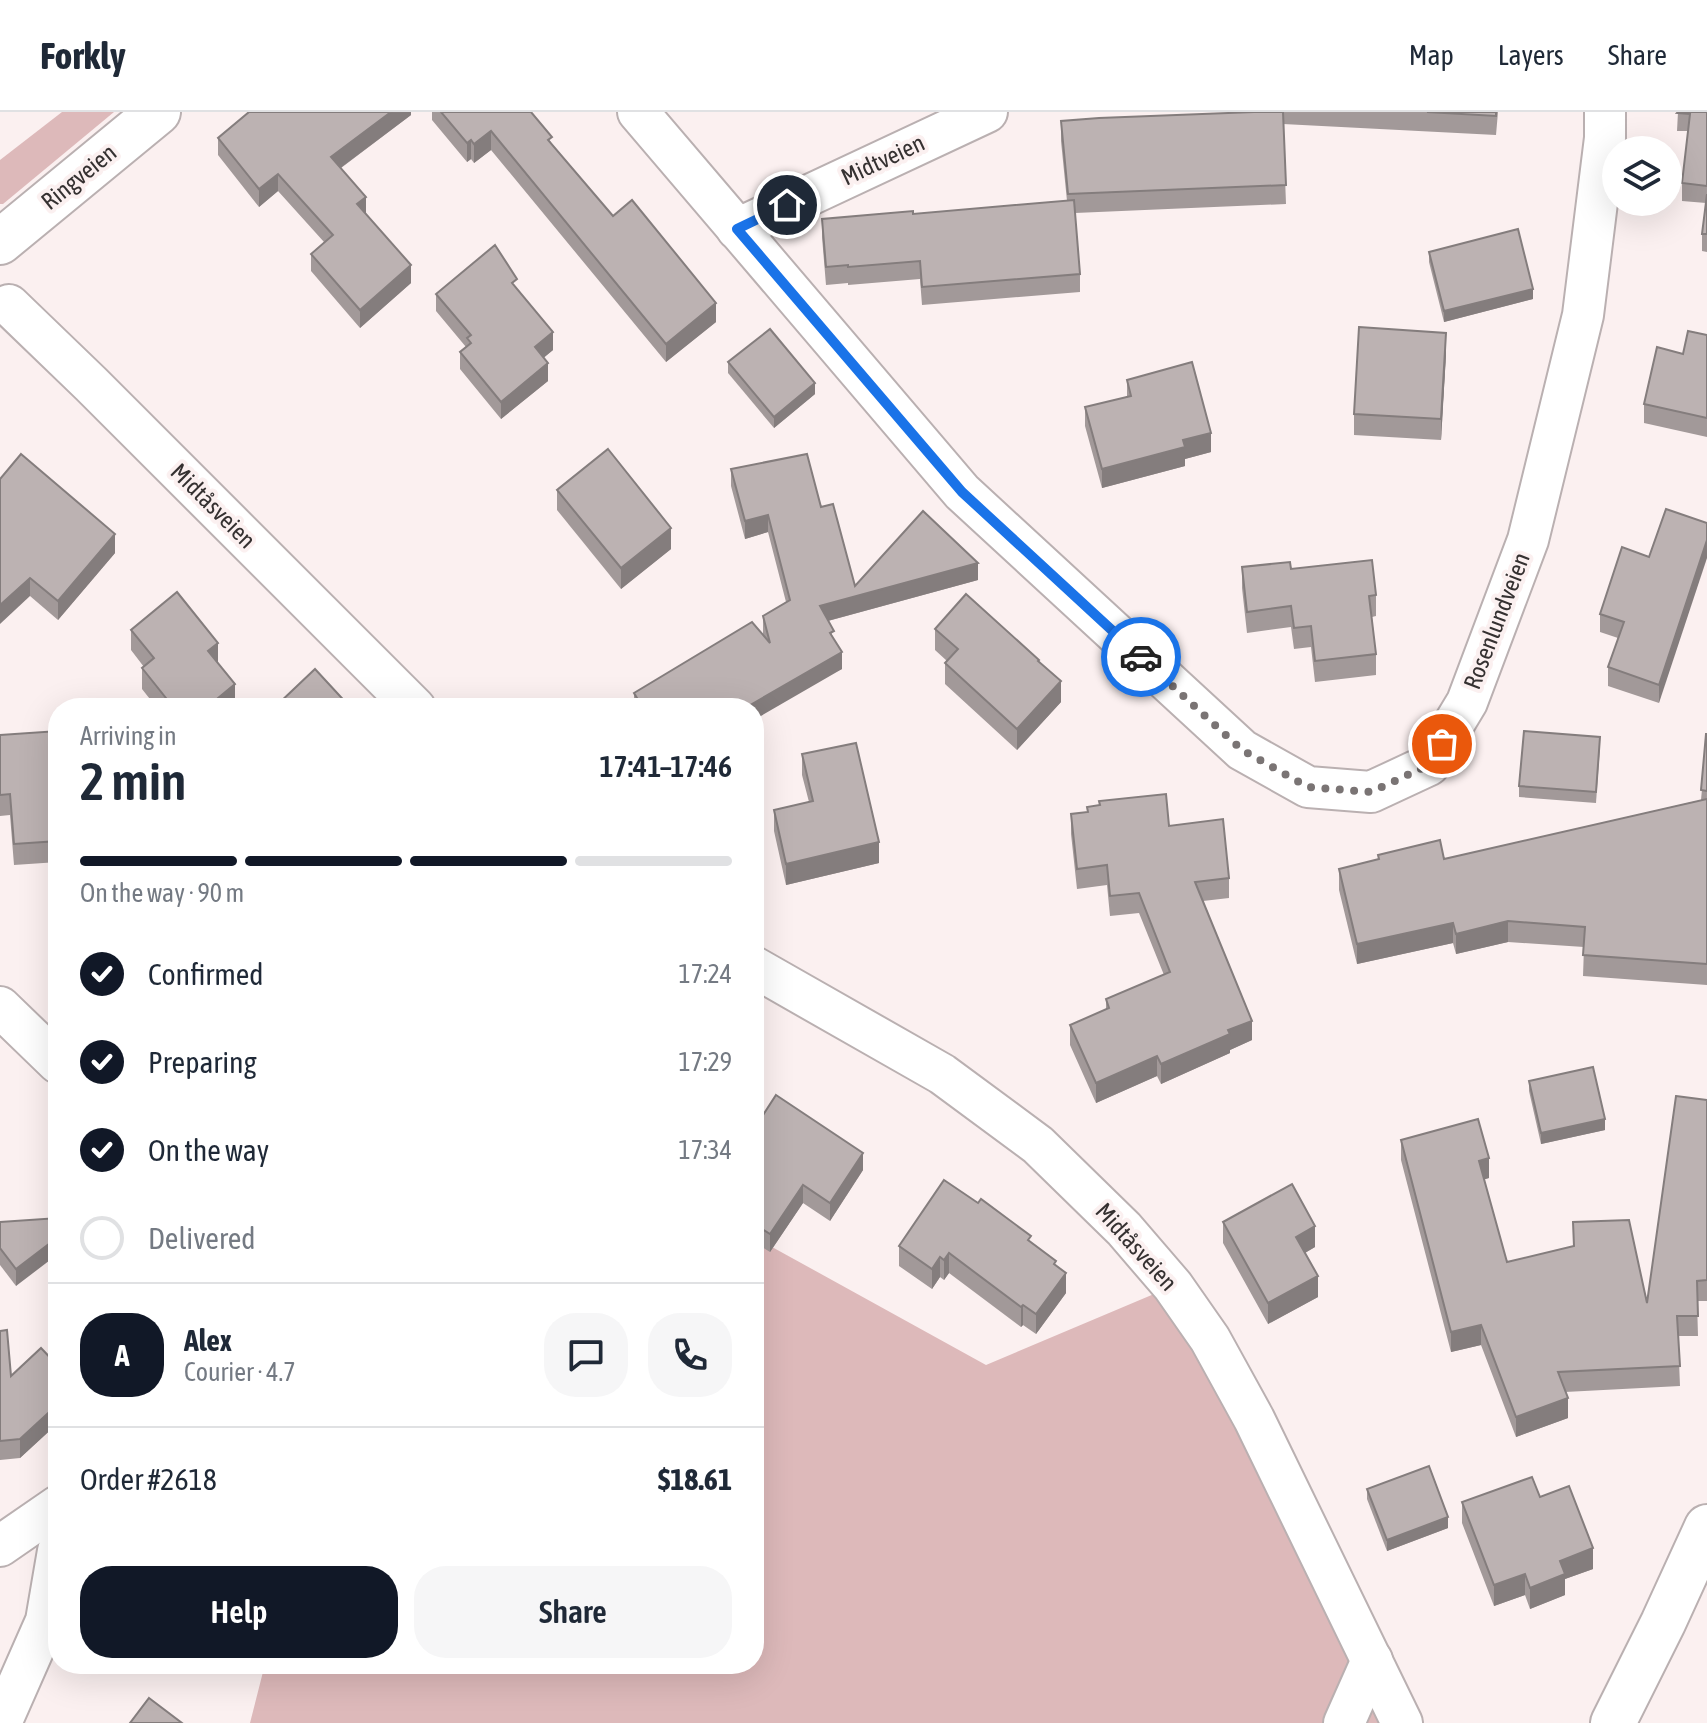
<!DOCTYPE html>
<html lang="en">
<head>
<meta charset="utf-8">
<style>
	:root { --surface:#fff; --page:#f6f6f7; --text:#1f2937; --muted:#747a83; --line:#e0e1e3; --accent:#111827 }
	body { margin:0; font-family:"Asap Condensed",sans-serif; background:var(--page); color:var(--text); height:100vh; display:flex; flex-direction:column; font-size:30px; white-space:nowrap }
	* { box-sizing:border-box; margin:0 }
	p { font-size:26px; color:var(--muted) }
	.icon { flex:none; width:44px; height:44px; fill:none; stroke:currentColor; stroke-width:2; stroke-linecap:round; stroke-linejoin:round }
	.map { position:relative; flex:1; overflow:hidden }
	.drawer { position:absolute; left:48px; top:586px; width:716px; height:976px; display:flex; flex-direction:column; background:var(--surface); border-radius:32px; box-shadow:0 8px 32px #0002 }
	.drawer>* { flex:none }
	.tools { position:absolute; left:1602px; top:24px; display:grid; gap:16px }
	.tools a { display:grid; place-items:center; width:80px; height:80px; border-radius:50%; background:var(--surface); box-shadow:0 8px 32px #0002; font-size:40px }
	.pin { position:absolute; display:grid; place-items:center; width:68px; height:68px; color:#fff; margin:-34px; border:4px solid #fff; border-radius:50%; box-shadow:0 2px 8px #0007 }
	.courier { position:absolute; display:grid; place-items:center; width:80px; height:80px; margin:-40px; border:6px solid #1a73e8; border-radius:50%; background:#fff; color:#222; box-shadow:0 2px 10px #0007 }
	.head em { font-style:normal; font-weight:600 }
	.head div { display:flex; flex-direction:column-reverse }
	.head { display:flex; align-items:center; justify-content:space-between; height:136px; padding:0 32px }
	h1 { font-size:52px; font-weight:600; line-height:60px }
	.bar { display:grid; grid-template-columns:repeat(4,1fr); gap:12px 8px; align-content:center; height:96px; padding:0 32px }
	.bar i { height:10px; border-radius:6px; background:var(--line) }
	.bar .selected { background:var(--accent) }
	.bar p { grid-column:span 4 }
	.line { display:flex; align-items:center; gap:20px; padding:0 32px; border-top:2px solid var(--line) }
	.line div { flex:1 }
	.round { display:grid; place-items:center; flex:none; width:84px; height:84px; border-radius:32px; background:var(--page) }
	ol { padding:0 32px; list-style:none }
	li { display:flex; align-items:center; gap:24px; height:88px }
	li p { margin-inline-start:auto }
	li .icon { padding:8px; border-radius:50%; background:var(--accent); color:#fff; stroke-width:4 }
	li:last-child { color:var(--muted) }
	li i { width:44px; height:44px; border:4px solid var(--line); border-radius:50% }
	.action { display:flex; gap:16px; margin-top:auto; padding:16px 32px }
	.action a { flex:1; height:92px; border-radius:32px; background:var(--accent); color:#fff; font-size:32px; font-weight:600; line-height:92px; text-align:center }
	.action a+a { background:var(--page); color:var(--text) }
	header { display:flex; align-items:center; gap:48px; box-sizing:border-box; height:112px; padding:0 40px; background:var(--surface); border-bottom:2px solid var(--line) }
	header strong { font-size:38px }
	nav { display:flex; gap:44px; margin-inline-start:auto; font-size:28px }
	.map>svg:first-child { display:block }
</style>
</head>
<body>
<header>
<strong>Forkly</strong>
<nav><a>Map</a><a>Layers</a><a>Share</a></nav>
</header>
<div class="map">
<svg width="1707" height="1611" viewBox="0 0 1707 1611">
	<rect width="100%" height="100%" fill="#fbf0f0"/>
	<!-- green -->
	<g fill="#ddb9ba">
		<polygon points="62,0 114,0 3,92 0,92 0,48"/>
		<polygon points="754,1125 986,1253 1173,1174 1402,1611 250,1611 265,1552 754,1552"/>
	</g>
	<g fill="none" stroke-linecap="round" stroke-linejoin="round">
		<!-- minor casing -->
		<g stroke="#bab0b1" stroke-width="44">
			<g id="minor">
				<polyline points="638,0 962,380 1242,638 1308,675 1371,680 1429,653 1467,590 1528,428 1583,203 1605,26 1605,0"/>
				<polyline points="737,117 987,0"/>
				<polyline points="9,193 91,272 415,596"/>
				<polyline points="754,855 942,962 1038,1033 1124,1117 1173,1174 1210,1227 1254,1307 1402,1611"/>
				<polyline points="0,895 58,951"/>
				<polyline points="0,1434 58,1394"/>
				<polyline points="1,1611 46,1509 58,1439"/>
				<polyline points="1344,1611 1372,1548"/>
			</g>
		</g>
		<!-- secondary casing -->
		<g stroke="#bab0b1" stroke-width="48">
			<g id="secondary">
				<polyline points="0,130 158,0"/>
				<polyline points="1613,1611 1663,1511 1707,1415"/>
			</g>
		</g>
		<!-- minor -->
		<use href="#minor" stroke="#fff" stroke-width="40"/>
		<!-- secondary -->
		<use href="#secondary" stroke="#fff" stroke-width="44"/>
	</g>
	<!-- wall -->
	<g fill="#a29999">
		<polygon points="411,0 411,3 341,56 366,102 411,171 360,216 311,159 311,142 324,130 278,79 259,95 218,43 218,26"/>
		<polygon points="432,0 531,0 552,32 613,104 716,210 666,250 491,38 474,51 471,47 467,50 432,8"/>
		<polygon points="1254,0 1498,0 1496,23 1283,12 1286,92 1075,101 1080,162 1080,180 922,193 920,167 848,173 848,171 826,173 822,125 822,107 913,102 1067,89 1061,29 1061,9"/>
		<polygon points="1678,0 1707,0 1707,140 1702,139 1702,122 1706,91 1682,89 1682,71 1688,19 1677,19"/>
		<polygon points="1429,140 1533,187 1444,210 1429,150"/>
		<polygon points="517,177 553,238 543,246 548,269 501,307 460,257 460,240 466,235 436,199 436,182"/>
		<polygon points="1707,223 1707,325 1644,311 1644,292 1683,242"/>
		<polygon points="1446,242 1441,328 1354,323 1354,302"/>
		<polygon points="728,250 815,282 774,316 728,261"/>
		<polygon points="1127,268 1211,340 1185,347 1185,354 1102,376 1085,314 1085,295 1127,285"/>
		<polygon points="731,357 821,395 855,474 978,468 828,509 842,557 754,596 634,596 634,581 763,523 763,504 786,490 768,420 745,427 731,374"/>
		<polygon points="0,367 115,441 58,508 30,484"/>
		<polygon points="557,378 671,437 621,477 557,398"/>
		<polygon points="1666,397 1659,591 1608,574 1608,555 1618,526 1600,520 1600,502 1649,445"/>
		<polygon points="1242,455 1291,457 1376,483 1376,504 1372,505 1376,542 1376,563 1315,570 1311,535 1294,537 1291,515 1247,521 1242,476"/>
		<polygon points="935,517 1039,550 1061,590 1017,638 945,572 945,551 947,549 935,538"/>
		<polygon points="131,518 218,552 235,593 231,596 157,596 142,577 142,556 144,555 131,538"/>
		<polygon points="58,619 58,750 14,753 10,703 0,704 0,623"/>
		<polygon points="1707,622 1707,873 1583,864 1584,835 1508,830 1456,842 1453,831 1357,852 1339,778 1339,757 1378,748 1378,743 1444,747 1701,688"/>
		<polygon points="1600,635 1596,691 1519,685 1519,674"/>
		<polygon points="802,642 879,751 786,773 774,719 774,698 809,690 802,663"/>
		<polygon points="1087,695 1169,714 1229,766 1229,786 1203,789 1252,928 1230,938 1230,941 1161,972 1157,964 1096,991 1070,933 1070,913 1106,898 1106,887 1164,863 1139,801 1110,804 1107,773 1077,777 1071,722 1071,702 1087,700"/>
		<polygon points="1529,969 1605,1018 1541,1032 1529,979"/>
		<polygon points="1707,988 1707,1189 1697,1189 1698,1224 1678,1224 1680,1274 1565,1280 1568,1306 1516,1325 1481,1233 1451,1240 1401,1048 1401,1028 1489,1066 1484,1067 1507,1150 1573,1135 1573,1110 1647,1191"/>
		<polygon points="754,1017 863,1058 830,1109 803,1091 770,1140 754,1130"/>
		<polygon points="58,1106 16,1174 0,1153 0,1110"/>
		<polygon points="1223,1110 1315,1135 1305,1141 1318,1185 1268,1212 1223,1131"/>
		<polygon points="1031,1131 1056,1154 1066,1181 1036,1222 1023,1213 1021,1215 949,1161 944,1168 940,1165 932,1177 899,1154 899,1134"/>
		<polygon points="0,1219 11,1264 58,1254 58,1311 20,1346 0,1348"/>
		<polygon points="1367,1377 1448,1416 1387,1439 1367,1387"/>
		<polygon points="1540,1385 1593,1457 1565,1467 1565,1483 1530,1497 1525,1483 1494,1494 1462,1411 1462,1390"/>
	</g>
	<!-- shaded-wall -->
	<g fill="#847d7d">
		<polygon points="391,0 411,0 411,3 331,63 331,45"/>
		<polygon points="491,19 491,38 474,51 474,32"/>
		<polygon points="471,28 471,47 467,50 467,31"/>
		<polygon points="278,62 278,79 259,95 259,77"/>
		<polygon points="366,85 366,102 357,92"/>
		<polygon points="411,153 411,171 360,216 360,198"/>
		<polygon points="1533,177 1533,187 1444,210 1444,199"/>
		<polygon points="716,191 716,210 666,250 666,232"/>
		<polygon points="553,220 553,238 535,253 535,235"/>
		<polygon points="1446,221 1446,242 1441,328 1441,307"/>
		<polygon points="548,251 548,269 501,307 501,290"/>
		<polygon points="815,271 815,282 774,316 774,305"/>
		<polygon points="1211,321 1211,340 1185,347 1185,354 1102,376 1102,357 1183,328"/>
		<polygon points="768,403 768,420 745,427 745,409"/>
		<polygon points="671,416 671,437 621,477 621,456"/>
		<polygon points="115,422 115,441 58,508 58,489"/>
		<polygon points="1707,428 1707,446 1659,591 1659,573"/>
		<polygon points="978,451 978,468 820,511 820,494"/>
		<polygon points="30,466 30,484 0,512 0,493"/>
		<polygon points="218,531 218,552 208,539"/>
		<polygon points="842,540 842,557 754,608 754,596 745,596"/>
		<polygon points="1061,569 1061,590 1017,638 1017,617"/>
		<polygon points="235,572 235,593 231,596 206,596"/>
		<polygon points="879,730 879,751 786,773 786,752"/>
		<polygon points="1508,809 1508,830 1456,842 1456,822"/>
		<polygon points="1453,811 1453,831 1357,852 1357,832"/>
		<polygon points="1252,909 1252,928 1230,938 1230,941 1161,972 1161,952 1228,918"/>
		<polygon points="1157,944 1157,964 1096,991 1096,971"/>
		<polygon points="1605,1007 1605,1018 1541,1032 1541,1021"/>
		<polygon points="863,1041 863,1058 830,1109 830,1091"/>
		<polygon points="1489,1046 1489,1066 1479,1069 1479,1049"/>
		<polygon points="803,1073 803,1091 770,1140 770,1122"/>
		<polygon points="1315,1114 1315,1135 1296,1146 1296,1125"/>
		<polygon points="58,1125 58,1142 16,1174 16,1157"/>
		<polygon points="949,1141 949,1161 944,1168 944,1148"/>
		<polygon points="940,1145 940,1165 932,1177 932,1157"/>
		<polygon points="1066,1161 1066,1181 1036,1222 1036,1202"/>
		<polygon points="1318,1164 1318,1185 1268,1212 1268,1191"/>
		<polygon points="1023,1193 1023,1213 1021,1215 1021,1195"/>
		<polygon points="1481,1213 1481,1233 1451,1240 1451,1220"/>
		<polygon points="1568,1286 1568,1306 1516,1325 1516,1305"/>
		<polygon points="58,1292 58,1311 20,1346 20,1327"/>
		<polygon points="1448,1405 1448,1416 1387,1439 1387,1428"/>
		<polygon points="1593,1436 1593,1457 1565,1467 1565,1483 1530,1497 1530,1476 1560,1449"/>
		<polygon points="1525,1462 1525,1483 1494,1494 1494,1473"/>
	</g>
	<!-- building -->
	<g fill="#bcb2b2" stroke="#847d7d" stroke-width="2">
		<polygon points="249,0 391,0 331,45 366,85 357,92 411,153 360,198 311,142 333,123 278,62 259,77 218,26"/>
		<polygon points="441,0 531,0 552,25 548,28 613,104 632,88 716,191 666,232 491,19 474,32 471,28 467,31"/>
		<polygon points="1254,0 1283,0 1286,73 1068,82 1061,9 1099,6"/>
		<polygon points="1427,0 1496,0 1496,4"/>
		<polygon points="1678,0 1707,0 1707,74 1682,71 1690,2 1677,1"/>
		<polygon points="1707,82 1707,122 1702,122"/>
		<polygon points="1074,88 1080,162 922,175 920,149 848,155 848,153 826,155 822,107 913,99 913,102"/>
		<polygon points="1518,117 1533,177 1444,199 1429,140"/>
		<polygon points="495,133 517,167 512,171 553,220 535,235 548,251 501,290 460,240 471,231 467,226 471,223 436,182"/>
		<polygon points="1359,215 1446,221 1441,307 1354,302"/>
		<polygon points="770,217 815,271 774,305 728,250"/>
		<polygon points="1688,219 1707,223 1707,306 1644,292 1657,235 1683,242"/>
		<polygon points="1192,250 1211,321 1183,328 1185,335 1102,357 1085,295 1131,284 1127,268"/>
		<polygon points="608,337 671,416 621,456 557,378"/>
		<polygon points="21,342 115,422 58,489 30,466 0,493 0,367"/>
		<polygon points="807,342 821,395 833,392 855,474 923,399 978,451 820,494 834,519 830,521 842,540 745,596 643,596 634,581 752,510 770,531 763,504 790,488 768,403 745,409 731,357"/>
		<polygon points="1666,397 1707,411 1707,428 1659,573 1608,555 1624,510 1600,502 1622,435 1649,445"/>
		<polygon points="1372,448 1376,483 1369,484 1376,542 1315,549 1311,514 1294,516 1291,494 1247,500 1242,455 1290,450 1291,457"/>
		<polygon points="177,480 218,531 208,539 235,572 206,596 174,596 142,556 154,546 131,518"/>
		<polygon points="966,482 1039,548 1038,549 1061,569 1017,617 945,551 958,537 935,517"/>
		<polygon points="315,557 351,596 277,596 276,594"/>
		<polygon points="58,619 58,729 14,732 10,682 0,683 0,623"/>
		<polygon points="1524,619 1600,625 1596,680 1519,674"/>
		<polygon points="1706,622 1707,622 1707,679 1701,678"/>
		<polygon points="856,631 879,730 786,752 774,698 813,689 802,642"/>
		<polygon points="1166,682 1169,714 1223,707 1229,766 1195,770 1252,909 1228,918 1230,922 1161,952 1157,944 1096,971 1070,913 1109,896 1106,887 1170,860 1139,781 1110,784 1107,753 1077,757 1071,702 1088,700 1087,695 1100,693 1099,689"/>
		<polygon points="1707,687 1707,852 1583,843 1585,815 1508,809 1456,822 1453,811 1357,832 1339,757 1379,747 1378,743 1440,728 1444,747"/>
		<polygon points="1593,955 1605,1007 1541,1021 1529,969"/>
		<polygon points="776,983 863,1041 830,1091 803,1073 770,1122 754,1112 754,1017"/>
		<polygon points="1676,984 1707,988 1707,1168 1697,1169 1698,1204 1677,1204 1680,1254 1558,1260 1568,1286 1516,1305 1481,1213 1451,1220 1401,1028 1478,1007 1489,1046 1479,1049 1507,1150 1574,1134 1573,1110 1629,1108 1647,1191"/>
		<polygon points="944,1068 978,1091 981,1087 1031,1124 1028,1128 1056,1149 1054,1152 1066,1161 1036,1202 1023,1193 1021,1195 949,1141 944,1148 940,1145 932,1157 899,1134"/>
		<polygon points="1292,1072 1315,1114 1296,1125 1318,1164 1268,1191 1223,1110"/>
		<polygon points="58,1106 58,1125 16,1157 0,1136 0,1110"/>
		<polygon points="7,1218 11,1264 41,1236 58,1254 58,1292 20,1327 0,1329 0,1219"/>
		<polygon points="1429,1354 1448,1405 1387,1428 1367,1377"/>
		<polygon points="1532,1365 1540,1385 1569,1374 1593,1436 1560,1449 1565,1462 1530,1476 1525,1462 1494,1473 1462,1390"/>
		<polygon points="149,1586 182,1611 130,1611"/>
	</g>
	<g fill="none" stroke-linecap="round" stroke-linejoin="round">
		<!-- done -->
		<polyline stroke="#7a7474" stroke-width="8" stroke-dasharray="0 14.4" points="1141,545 1242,638 1308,675 1371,680 1429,653 1442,632"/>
		<!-- route -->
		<polyline stroke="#1a73e8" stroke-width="10" points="787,93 737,117 962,380 1141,545"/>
	</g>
	<g text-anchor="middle" stroke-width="8" stroke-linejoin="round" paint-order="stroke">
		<!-- street labels -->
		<g font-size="24" fill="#353131" stroke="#fbf0f0">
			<text transform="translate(883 48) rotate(-25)" y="8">Midtveien</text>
			<text transform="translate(79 65) rotate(-39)" y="8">Ringveien</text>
			<text transform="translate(213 394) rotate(45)" y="8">Midtåsveien</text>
			<text transform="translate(1497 509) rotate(-69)" y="8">Rosenlundveien</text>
			<text transform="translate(1136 1135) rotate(48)" y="8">Midtåsveien</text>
		</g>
	</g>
</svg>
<div class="tools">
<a><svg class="icon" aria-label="layers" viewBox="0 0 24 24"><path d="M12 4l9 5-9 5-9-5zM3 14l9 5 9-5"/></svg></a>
</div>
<div class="pin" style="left:1442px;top:632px;background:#ea580c"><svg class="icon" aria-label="bag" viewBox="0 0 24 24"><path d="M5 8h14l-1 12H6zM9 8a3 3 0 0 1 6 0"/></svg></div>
<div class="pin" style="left:787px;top:93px;background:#1f2937"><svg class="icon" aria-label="home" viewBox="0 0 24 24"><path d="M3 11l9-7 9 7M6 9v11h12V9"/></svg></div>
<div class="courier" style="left:1141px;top:545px"><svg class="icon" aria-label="car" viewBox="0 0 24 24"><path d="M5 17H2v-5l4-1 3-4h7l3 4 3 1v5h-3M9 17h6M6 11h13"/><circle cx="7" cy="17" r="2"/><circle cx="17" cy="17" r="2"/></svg></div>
<section class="drawer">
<div class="head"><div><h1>2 min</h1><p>Arriving in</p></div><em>17:41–17:46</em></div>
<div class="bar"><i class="selected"></i><i class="selected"></i><i class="selected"></i><i></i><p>On the way · 90 m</p></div>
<ol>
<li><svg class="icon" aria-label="check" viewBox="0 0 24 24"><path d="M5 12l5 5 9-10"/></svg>Confirmed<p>17:24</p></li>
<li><svg class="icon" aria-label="check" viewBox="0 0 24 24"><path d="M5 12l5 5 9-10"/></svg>Preparing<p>17:29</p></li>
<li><svg class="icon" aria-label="check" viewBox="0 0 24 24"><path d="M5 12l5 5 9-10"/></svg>On the way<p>17:34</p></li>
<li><i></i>Delivered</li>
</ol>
<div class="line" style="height:144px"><b class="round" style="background:var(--accent);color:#fff">A</b><div><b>Alex</b><p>Courier · 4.7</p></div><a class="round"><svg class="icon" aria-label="chat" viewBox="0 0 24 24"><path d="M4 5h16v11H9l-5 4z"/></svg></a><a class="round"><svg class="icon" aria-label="phone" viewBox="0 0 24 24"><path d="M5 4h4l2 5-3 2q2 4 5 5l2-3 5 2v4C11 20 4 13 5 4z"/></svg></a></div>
<div class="line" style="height:104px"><div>Order #2618</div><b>$18.61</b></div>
<div class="action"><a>Help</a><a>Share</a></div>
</section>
</div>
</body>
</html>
